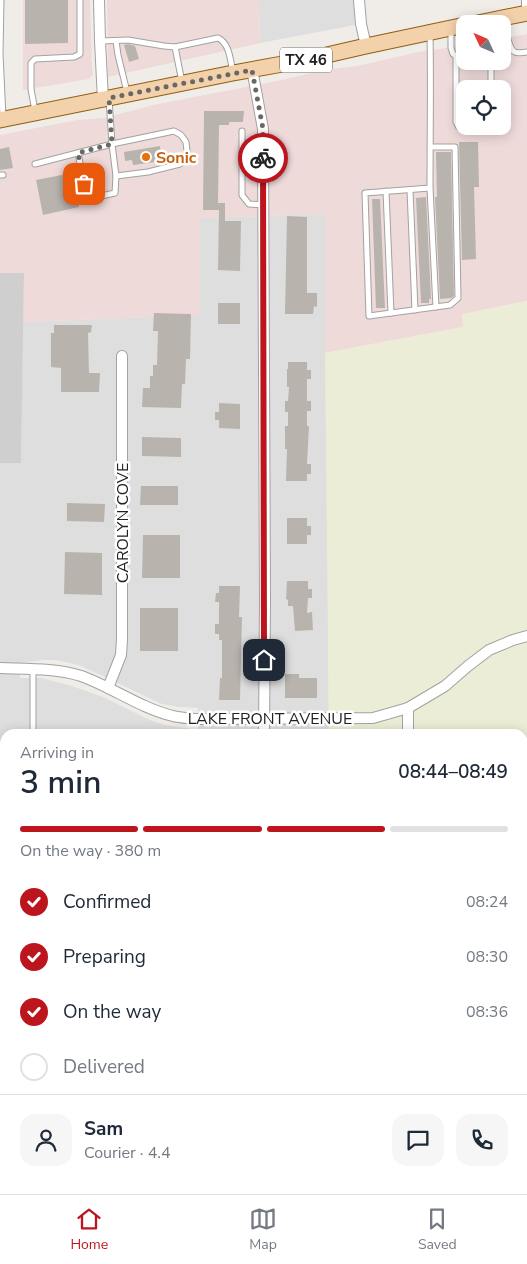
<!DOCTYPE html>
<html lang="en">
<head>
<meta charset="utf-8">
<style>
	:root { --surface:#fff; --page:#f6f6f7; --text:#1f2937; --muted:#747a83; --line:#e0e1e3; --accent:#bc151d }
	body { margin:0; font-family:"Nunito Sans",sans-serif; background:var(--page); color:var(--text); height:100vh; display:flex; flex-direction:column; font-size:19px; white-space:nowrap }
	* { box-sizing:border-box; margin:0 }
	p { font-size:16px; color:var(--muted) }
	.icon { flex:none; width:28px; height:28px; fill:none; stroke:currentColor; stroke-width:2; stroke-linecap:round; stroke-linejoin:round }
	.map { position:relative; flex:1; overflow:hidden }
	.drawer { position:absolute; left:0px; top:729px; width:528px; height:466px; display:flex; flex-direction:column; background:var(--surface); border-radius:15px 15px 0 0; box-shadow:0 2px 12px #0003 }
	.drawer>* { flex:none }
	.needle { width:32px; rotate:314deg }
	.tools { position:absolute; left:456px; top:15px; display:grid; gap:10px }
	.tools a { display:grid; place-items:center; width:55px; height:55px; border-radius:10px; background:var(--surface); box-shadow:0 2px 12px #0003; font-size:25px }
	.pin { position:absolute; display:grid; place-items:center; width:42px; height:42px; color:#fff; margin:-21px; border-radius:10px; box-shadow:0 2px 8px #0006 }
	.courier { position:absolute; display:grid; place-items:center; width:50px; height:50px; margin:-25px; border:4px solid #bc151d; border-radius:50%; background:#fff; color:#222; box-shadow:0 1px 6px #0007 }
	.summary em { font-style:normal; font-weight:600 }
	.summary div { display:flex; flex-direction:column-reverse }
	.summary { display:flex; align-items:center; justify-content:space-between; height:85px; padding:0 20px }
	h1 { font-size:32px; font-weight:600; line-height:38px }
	.bar { display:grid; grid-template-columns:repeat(4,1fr); gap:8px 5px; align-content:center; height:60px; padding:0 20px }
	.bar i { height:6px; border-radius:4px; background:var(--line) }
	.bar .active { background:var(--accent) }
	.bar p { grid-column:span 4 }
	.line { display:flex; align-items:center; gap:12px; padding:0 20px; border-top:1px solid var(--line) }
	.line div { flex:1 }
	.round { display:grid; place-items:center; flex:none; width:52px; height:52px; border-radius:15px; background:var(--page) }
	ol { padding:0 20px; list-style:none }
	li { display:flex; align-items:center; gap:15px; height:55px }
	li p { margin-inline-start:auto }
	li .icon { padding:5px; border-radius:50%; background:var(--accent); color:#fff; stroke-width:4 }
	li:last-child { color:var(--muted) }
	li i { width:28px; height:28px; border:2px solid var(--line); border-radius:50% }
	.menu { display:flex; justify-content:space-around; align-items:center; height:70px; border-top:1px solid var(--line); background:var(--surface); font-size:14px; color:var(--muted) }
	.menu a { display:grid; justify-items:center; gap:2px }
	.menu .active { color:var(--accent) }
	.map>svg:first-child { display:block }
</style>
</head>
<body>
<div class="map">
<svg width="527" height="1194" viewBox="0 0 527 1194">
	<rect width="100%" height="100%" fill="#f0ede9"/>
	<!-- residential -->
	<g fill="#dfdede" fill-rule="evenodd">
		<polygon points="259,0 354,0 355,25 260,43"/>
		<path d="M325,214l4,520h-324v203l-5,-1 1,-4h-1v-469h21l2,-141 177,-7v-97zM43,660h13l23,5 83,39 17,3 19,1v22l-33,-5 -15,-5 -47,-23 -34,-12 -28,-7h-21v-15z"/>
		<polygon points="522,991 527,991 527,1158 522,1156"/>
	</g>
	<!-- commercial -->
	<g fill="#efdada" fill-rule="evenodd">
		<polygon points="23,0 90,0 92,66 93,74 89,79 23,90"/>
		<polygon points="107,0 259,0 260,43 108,77"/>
		<path d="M527,34v267l-64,13v13l-138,26v-139l-125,4v97l-177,7 1,-49h-24v-138l77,-15 27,-2 49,-13 124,-24 47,-11 33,-4 61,-14 47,-7v16h37l1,-23zM465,89h37v37h-37z"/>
	</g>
	<!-- religious -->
	<polygon fill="#cfcfcf" points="0,273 24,273 21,463 0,463"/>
	<!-- farmland -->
	<polygon fill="#ecedd6" points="527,301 527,991 522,991 522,734 329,734 325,353 463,327 462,314"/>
	<!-- pitch -->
	<polygon fill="#8fd6b8" points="0,1008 5,1011 5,1190 187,1190 184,1194 0,1194"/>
	<!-- water -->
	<g fill="#aed1d9">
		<polygon points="0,936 5,937 5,1011 0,1008"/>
		<polygon points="523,1156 527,1158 527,1194 353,1194 346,1190 522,1190"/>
	</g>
	<!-- building -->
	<g fill="#b9b3ae">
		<polygon points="25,0 68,0 68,43 25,44"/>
		<polygon points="128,44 135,46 139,59 129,62 124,45"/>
		<polygon points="204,111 244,111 243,122 229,122 229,125 219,125 218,203 225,203 225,221 241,221 240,271 218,270 219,210 203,210"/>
		<polygon points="459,142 478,142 479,187 474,187 476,259 462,260"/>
		<polygon points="160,146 161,154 168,153 169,160 133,165 132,160 125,161 124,152"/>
		<polygon points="9,147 13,168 0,170 0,149"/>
		<polygon points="436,152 451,152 454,296 451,298 440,299 435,197 437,197"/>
		<polygon points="72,173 79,207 43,215 36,180"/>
		<polygon points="426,197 431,299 429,299 429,303 421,303 416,198"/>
		<polygon points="372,199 380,199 385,308 376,308"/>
		<polygon points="287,216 307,217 307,293 317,293 317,307 314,306 313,314 285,314"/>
		<rect x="218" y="303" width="22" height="21"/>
		<polygon points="154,313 191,314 190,359 186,359 185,384 182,384 181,408 142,407 143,388 150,388 150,376 153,376 153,365 157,365 158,331 153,331"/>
		<polygon points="54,325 92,325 91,332 88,333 89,373 100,373 99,392 61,392 61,368 51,367 51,333 54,333"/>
		<polygon points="288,362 307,362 307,370 311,370 311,379 307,379 307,401 311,401 311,411 307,411 307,426 309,426 307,464 311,464 311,474 307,474 307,481 286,481 287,449 285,449 285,426 288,426 288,412 285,412 285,401 288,401 289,387 287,387 287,369 288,369"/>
		<polygon points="219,403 240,404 240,429 219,428 219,420 215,420 215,412 219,412"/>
		<polygon points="142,437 181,438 181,457 142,456"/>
		<polygon points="141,486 178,486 178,505 140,505"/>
		<polygon points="67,503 105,504 104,522 67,521"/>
		<polygon points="287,518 307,518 307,526 311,526 311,535 307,535 307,544 287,544"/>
		<polygon points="143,535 180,535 180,578 142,578"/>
		<polygon points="65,552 102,553 102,595 64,594"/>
		<polygon points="287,581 308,581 308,589 312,589 312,598 308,598 307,613 312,612 313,630 295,631 293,606 288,606 288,600 286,599"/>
		<polygon points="219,586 240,586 239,617 242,617 240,700 219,700 220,678 222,678 222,640 219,640 219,634 215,634 215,624 219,624 219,602 215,602 216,593 219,593"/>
		<rect x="140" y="608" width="38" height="43"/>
		<polygon points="285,674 299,674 299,678 317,678 317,698 285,698"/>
	</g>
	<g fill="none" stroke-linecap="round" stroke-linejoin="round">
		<!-- lane casing -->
		<g stroke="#a2a2a2" stroke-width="7">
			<g id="lane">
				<polyline points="1,0 0,54 3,117"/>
				<path d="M504,21c2,7 4,28 11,31 3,2 8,0 12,0"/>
				<polyline points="451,30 451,48 453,54 459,57 465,55"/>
				<path d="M100,41l28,-1 36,6 11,1 43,-9c12,6 12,22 15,34"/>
				<polyline points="116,41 118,55 127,92"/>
				<polyline points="175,47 182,82"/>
				<polyline points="456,56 456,122 458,126 460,128 487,126"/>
				<polyline points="491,61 491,89"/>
				<polyline points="35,111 31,89 31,63 35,59 74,57 80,54 80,0"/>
				<polyline points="242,131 242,195 249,204 263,205"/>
				<path d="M430,147h25l3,151 -8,7 -81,11 -4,-123 65,-5c0,-52 1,-103 0,-155"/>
				<polyline points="78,153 87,199 115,193 116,176 112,144 109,99"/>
				<polyline points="35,164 112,144 174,131 181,135 186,142 187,151 185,159 180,164 148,172 116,176"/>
				<polyline points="0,175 3,175"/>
				<polyline points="430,188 436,307"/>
				<polyline points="410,190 415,310"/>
				<polyline points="386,191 391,313"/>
				<polyline points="33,734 33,670"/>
			</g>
		</g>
		<!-- street casing -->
		<g stroke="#a2a2a2" stroke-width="12">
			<g id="street">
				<polyline points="99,0 100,41 103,100"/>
				<polyline points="359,0 361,24 366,46"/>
				<polyline points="527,0 527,13"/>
				<polyline points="252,69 263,129 263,141 265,602 264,734"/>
				<path d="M0,668c25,1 57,0 81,8 31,11 59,32 92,40 7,2 16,2 23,3l177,-1 35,-10 37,-22 23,-20 21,-16 24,-10 14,-4"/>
				<polyline points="108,688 121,655 122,639 122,356"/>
				<polyline points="408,734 408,708"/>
				<polyline points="522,919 527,919"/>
			</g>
		</g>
		<!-- primary casing -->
		<g stroke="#8e5f10" stroke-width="17">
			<g id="primary">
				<polyline points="473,24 527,13"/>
				<polyline points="0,120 233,73 305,60 366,46 465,25"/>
			</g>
		</g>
		<!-- lane -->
		<use href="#lane" stroke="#fff" stroke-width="5"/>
		<!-- street -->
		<use href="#street" stroke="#fff" stroke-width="10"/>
		<!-- primary -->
		<use href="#primary" stroke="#f3d1ab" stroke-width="15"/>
	</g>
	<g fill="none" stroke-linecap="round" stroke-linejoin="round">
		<!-- done -->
		<polyline stroke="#696867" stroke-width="5" stroke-dasharray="0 9" points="84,184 78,153 112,144 109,98 252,70 263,129 263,158"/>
		<!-- route -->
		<polyline stroke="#bc151d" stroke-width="6" points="263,158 264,660"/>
	</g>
	<!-- markers -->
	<circle fill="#e8710a" stroke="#fff" stroke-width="2" cx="146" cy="157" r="5"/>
	<g text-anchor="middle" stroke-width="5" stroke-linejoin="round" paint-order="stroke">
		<!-- shield labels -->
		<rect fill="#fff" stroke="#646464" stroke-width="1" x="280" y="47.5" width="52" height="25" rx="4"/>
		<g font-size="15" font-weight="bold" fill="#212121">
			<text x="306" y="65">TX 46</text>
		</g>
		<!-- food labels -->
		<g font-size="16" font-weight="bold" fill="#c56008" stroke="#fff" text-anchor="start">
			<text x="156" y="163">Sonic</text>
		</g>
		<!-- street labels -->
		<g font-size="16" fill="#212121" stroke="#fff">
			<text transform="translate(122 523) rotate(-90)" y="6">CAROLYN COVE</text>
			<text x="270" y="724">LAKE FRONT AVENUE</text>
		</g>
	</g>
</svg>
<div class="tools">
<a><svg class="needle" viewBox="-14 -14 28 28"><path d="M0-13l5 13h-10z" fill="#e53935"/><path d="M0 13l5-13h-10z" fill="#747a83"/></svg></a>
<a><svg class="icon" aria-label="locate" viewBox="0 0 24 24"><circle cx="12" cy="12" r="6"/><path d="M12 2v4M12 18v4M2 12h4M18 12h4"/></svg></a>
</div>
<div class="pin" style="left:84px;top:184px;background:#ea580c"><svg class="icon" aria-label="bag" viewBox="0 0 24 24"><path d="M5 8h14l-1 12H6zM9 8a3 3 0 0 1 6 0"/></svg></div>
<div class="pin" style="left:264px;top:660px;background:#1f2937"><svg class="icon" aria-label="home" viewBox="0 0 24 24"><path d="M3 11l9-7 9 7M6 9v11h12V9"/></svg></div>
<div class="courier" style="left:263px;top:158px"><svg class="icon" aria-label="bike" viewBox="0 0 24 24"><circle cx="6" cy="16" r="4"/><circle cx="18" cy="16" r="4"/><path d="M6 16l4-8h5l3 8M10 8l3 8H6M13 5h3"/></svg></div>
<section class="drawer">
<div class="summary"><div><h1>3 min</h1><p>Arriving in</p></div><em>08:44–08:49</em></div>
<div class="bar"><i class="active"></i><i class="active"></i><i class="active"></i><i></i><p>On the way · 380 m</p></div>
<ol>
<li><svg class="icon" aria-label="check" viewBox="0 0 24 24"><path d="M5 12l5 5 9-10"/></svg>Confirmed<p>08:24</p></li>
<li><svg class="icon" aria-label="check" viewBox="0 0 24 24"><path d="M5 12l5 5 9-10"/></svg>Preparing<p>08:30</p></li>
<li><svg class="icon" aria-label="check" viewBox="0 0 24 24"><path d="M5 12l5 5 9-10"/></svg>On the way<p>08:36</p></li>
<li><i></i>Delivered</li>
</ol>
<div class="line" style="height:90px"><a class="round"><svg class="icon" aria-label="person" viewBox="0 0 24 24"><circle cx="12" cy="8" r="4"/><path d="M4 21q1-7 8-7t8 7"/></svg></a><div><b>Sam</b><p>Courier · 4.4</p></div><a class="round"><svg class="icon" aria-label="chat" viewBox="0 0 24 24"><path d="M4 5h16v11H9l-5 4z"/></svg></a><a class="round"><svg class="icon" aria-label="phone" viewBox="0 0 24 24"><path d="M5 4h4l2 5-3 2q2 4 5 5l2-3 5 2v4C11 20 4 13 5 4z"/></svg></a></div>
</section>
</div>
<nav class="menu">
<a class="active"><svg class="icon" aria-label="home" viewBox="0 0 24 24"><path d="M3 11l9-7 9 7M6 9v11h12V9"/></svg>Home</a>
<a><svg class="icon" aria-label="map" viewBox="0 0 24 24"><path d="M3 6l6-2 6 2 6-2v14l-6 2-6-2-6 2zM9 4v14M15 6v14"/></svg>Map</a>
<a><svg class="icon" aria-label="saved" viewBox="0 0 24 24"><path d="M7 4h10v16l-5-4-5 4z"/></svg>Saved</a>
</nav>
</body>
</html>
